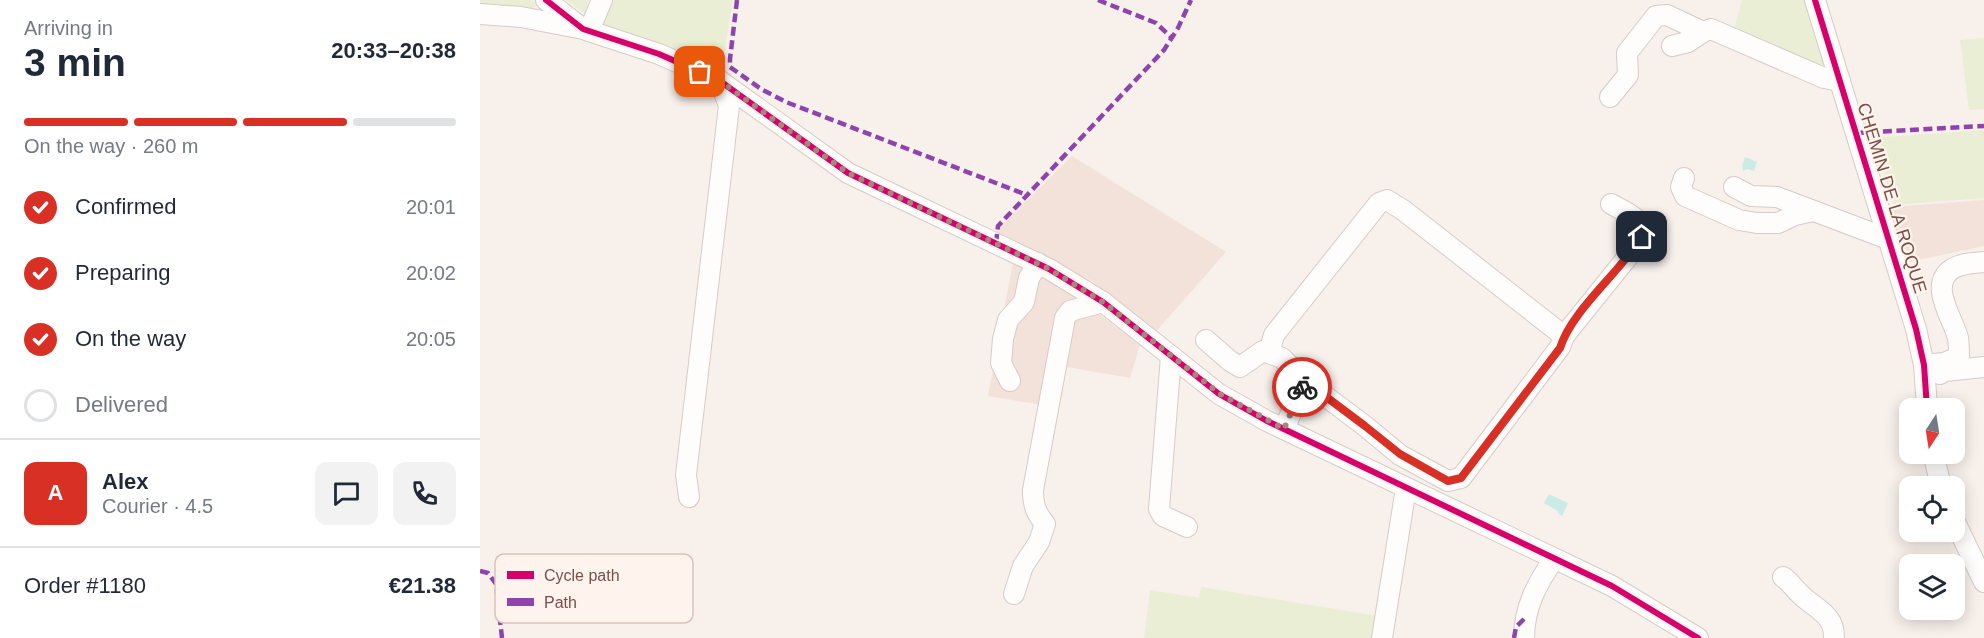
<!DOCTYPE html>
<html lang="en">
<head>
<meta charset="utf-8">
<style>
	:root { --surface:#fff; --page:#f2f2f3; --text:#1f2937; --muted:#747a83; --line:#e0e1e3; --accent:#d93025 }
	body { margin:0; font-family:Helvetica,sans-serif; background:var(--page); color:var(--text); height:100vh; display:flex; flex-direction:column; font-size:22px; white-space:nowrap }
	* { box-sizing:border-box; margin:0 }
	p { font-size:20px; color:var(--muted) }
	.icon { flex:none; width:33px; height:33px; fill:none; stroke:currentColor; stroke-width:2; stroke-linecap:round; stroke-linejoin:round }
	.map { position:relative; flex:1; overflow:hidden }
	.side { display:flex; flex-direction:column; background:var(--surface); width:480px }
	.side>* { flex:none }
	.needle { width:39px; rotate:192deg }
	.controls { position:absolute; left:1419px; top:398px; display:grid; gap:12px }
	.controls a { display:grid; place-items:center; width:66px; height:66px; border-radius:12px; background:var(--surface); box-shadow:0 3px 15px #0003; font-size:30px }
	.pin { position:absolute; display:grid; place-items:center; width:51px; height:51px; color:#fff; margin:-26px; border-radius:12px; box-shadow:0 3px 9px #0006 }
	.courier { position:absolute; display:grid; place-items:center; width:60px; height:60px; margin:-30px; border:4px solid #d93025; border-radius:50%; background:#fff; color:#222; box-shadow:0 2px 8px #0007 }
	.head em { font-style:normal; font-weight:700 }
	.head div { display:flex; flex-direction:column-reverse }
	.head { display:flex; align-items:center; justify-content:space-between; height:102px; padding:0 24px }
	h1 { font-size:39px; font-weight:700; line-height:45px }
	.bar { display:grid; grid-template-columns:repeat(4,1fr); gap:9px 6px; align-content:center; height:72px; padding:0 24px }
	.bar i { height:8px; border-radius:4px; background:var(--line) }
	.bar .current { background:var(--accent) }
	.bar p { grid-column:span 4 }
	.line { display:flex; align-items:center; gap:15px; padding:0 24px; border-top:2px solid var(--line) }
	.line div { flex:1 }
	.round { display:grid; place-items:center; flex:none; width:63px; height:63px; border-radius:12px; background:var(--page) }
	ol { padding:0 24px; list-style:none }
	li { display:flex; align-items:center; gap:18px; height:66px }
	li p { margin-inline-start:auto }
	li .icon { padding:6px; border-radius:50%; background:var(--accent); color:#fff; stroke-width:4 }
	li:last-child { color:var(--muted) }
	li i { width:33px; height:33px; border:3px solid var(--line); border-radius:50% }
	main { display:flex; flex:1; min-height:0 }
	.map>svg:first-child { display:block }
</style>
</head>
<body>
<main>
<section class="side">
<div class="head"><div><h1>3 min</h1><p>Arriving in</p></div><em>20:33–20:38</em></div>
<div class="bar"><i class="current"></i><i class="current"></i><i class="current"></i><i></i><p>On the way · 260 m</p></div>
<ol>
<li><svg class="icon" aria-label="check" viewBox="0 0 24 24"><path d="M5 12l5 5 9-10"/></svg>Confirmed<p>20:01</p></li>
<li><svg class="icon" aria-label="check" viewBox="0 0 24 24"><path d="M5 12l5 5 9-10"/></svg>Preparing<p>20:02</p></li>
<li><svg class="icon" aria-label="check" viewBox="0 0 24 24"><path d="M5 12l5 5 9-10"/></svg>On the way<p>20:05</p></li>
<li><i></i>Delivered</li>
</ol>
<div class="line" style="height:108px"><b class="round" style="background:var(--accent);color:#fff">A</b><div><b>Alex</b><p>Courier · 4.5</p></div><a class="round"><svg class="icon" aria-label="chat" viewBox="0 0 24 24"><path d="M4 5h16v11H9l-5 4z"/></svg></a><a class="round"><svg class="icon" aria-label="phone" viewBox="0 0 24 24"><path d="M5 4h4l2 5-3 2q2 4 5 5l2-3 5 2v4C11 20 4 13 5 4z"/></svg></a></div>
<div class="line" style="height:78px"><div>Order #1180</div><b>€21.38</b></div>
</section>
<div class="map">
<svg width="1504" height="638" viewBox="0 0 1504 638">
	<rect width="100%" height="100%" fill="#f8f0eb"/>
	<!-- residential -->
	<g fill="#f3e2d9">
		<polygon points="592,156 746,252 674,334 612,281 513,234"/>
		<polygon points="1504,200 1504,246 1424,263 1410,207"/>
		<polygon points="533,262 585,288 660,345 650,378 581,366 562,405 508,396"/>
	</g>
	<!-- green -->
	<g fill="#e9eed4">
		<polygon points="0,0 51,0 58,5 45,12 0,9"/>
		<polygon points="86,0 108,0 106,14"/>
		<polygon points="129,0 253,0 240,78 120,29"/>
		<polygon points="1262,0 1328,0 1346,68 1254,30"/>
		<polygon points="1504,38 1504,109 1489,110 1480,40"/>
		<polygon points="1504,130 1504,198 1413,205 1393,138"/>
		<polygon points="721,587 898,616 894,638 664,638 670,590 719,598"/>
	</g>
	<!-- water -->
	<g fill="#cbebe7">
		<polygon points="1265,157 1277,162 1274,171 1267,169 1263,171 1262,166"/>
		<polygon points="1069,494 1088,503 1082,516 1078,513 1078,511 1064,503"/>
	</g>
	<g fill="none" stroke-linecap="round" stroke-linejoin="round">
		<!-- minor casing -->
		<g stroke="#d7cbc8" stroke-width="22">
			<g id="minor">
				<polyline points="66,0 103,29 179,54 240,81 368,173 569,269 623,302 739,394 787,421 1132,586 1218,638"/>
				<polyline points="1335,0 1436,329 1444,365 1447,408"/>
				<polyline points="0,14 41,17 98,28"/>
				<polyline points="109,31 122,0"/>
				<polyline points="1192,46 1208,42 1223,32 1231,29 1344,78 1360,81"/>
				<polyline points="1130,97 1148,75 1147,53 1176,16 1187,15 1223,32"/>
				<polyline points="1204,178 1201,187 1205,196 1259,220 1277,223 1298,223 1315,215 1333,211"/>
				<polyline points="1254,187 1271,196 1297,197 1408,239"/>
				<path d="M1084,336l70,-87c2,-3 7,-9 8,-12 4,-18 -20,-27 -31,-33"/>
				<polyline points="726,340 750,361 760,367 783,351 802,358 825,381 804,429"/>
				<polyline points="789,353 794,335 899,203 907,200 923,210 1084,336 1080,347 981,478 968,481 920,455 885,426 825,381"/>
				<polyline points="691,356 679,509 683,516 707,527"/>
				<path d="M1444,365l20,-2 15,-6c0,-6 0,-13 -1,-19 -5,-20 -30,-53 -6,-69 9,-6 22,-6 32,-7"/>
				<polyline points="1460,374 1465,371 1504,367"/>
				<polyline points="530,381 521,363 523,339 528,320 544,302 549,278 558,263"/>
				<polyline points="1453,453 1461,486"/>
				<polyline points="209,497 206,475 249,106 240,81"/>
				<polyline points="1474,520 1504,582"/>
				<path d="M1303,577c7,5 11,11 17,17 15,15 35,20 34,44"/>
				<path d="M534,594l9,-28 16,-24 6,-18c-9,-11 -12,-19 -12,-34l32,-172 5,-7 33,-9"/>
				<polyline points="902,638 926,488"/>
				<path d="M1044,638c0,-30 13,-55 30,-79"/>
			</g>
		</g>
		<!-- minor -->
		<use href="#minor" stroke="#fefdfc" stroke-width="20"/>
		<!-- quiet -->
		<g stroke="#8e44ad" stroke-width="4.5" stroke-dasharray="9 4.5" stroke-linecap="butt">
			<polyline points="257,0 250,59 250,67 281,89 306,102 547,195"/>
			<polyline points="618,0 676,23 692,38"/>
			<polyline points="1376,133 1504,126"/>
			<polyline points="516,243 518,226 684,50 698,28 711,0"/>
			<polyline points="0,571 8,573 16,584 22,638"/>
			<polyline points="1034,638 1036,627 1045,618"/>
		</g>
		<!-- cycleway casing -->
		<g stroke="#fff4ed" stroke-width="10">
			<g id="cycleway">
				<polyline points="66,0 103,29 179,54 240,81 368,173 569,269 623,302 739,394 787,421 1132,586 1218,638"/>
				<polyline points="1335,0 1436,329 1444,365 1447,408"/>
			</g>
		</g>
		<!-- cycleway -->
		<use href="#cycleway" stroke="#d6006c" stroke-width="6"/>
	</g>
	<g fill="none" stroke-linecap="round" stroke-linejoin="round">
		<!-- done -->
		<polyline stroke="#a58781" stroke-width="6" stroke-dasharray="0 10.8" points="220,72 240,81 368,173 569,269 623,302 740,394 804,429 822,387"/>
		<!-- route -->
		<path stroke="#d93025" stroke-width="8" d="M822,387l3,-6 60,45 35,28 48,27 13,-3 99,-130c12,-38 60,-76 82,-111"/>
	</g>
	<g text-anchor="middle" stroke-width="4.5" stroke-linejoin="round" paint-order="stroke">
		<!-- street labels -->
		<g font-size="18" fill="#794f48" stroke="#fff4ed">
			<text transform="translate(1412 198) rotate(73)" y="6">CHEMIN DE LA ROQUE</text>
		</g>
	</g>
	<!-- legend -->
	<rect x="15" y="554" width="198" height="69" rx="9" fill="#fff4ed" stroke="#d7c2bc" stroke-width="1.5"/>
	<rect x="27" y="571" width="27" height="8" fill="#d6006c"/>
	<rect x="27" y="598" width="27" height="8" fill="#8e44ad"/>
	<g font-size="16" fill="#794f48">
		<text x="64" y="581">Cycle path</text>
		<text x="64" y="608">Path</text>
	</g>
</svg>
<div class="controls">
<a><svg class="needle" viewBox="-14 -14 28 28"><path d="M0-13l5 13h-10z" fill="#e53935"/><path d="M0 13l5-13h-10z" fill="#747a83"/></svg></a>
<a><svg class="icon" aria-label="locate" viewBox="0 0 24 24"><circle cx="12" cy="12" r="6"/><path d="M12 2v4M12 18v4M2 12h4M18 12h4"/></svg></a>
<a><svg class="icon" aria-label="layers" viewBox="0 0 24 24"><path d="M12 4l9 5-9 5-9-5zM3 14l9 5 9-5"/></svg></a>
</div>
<div class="pin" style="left:220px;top:72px;background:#ea580c"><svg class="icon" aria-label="bag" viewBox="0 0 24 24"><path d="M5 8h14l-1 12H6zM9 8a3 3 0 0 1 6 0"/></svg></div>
<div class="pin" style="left:1162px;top:237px;background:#1f2937"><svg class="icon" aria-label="home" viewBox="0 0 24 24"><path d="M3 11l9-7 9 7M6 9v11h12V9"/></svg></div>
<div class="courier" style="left:822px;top:387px"><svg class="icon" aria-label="bike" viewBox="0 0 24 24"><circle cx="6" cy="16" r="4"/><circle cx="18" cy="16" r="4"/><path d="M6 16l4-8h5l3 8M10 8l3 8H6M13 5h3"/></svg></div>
</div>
</main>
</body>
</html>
